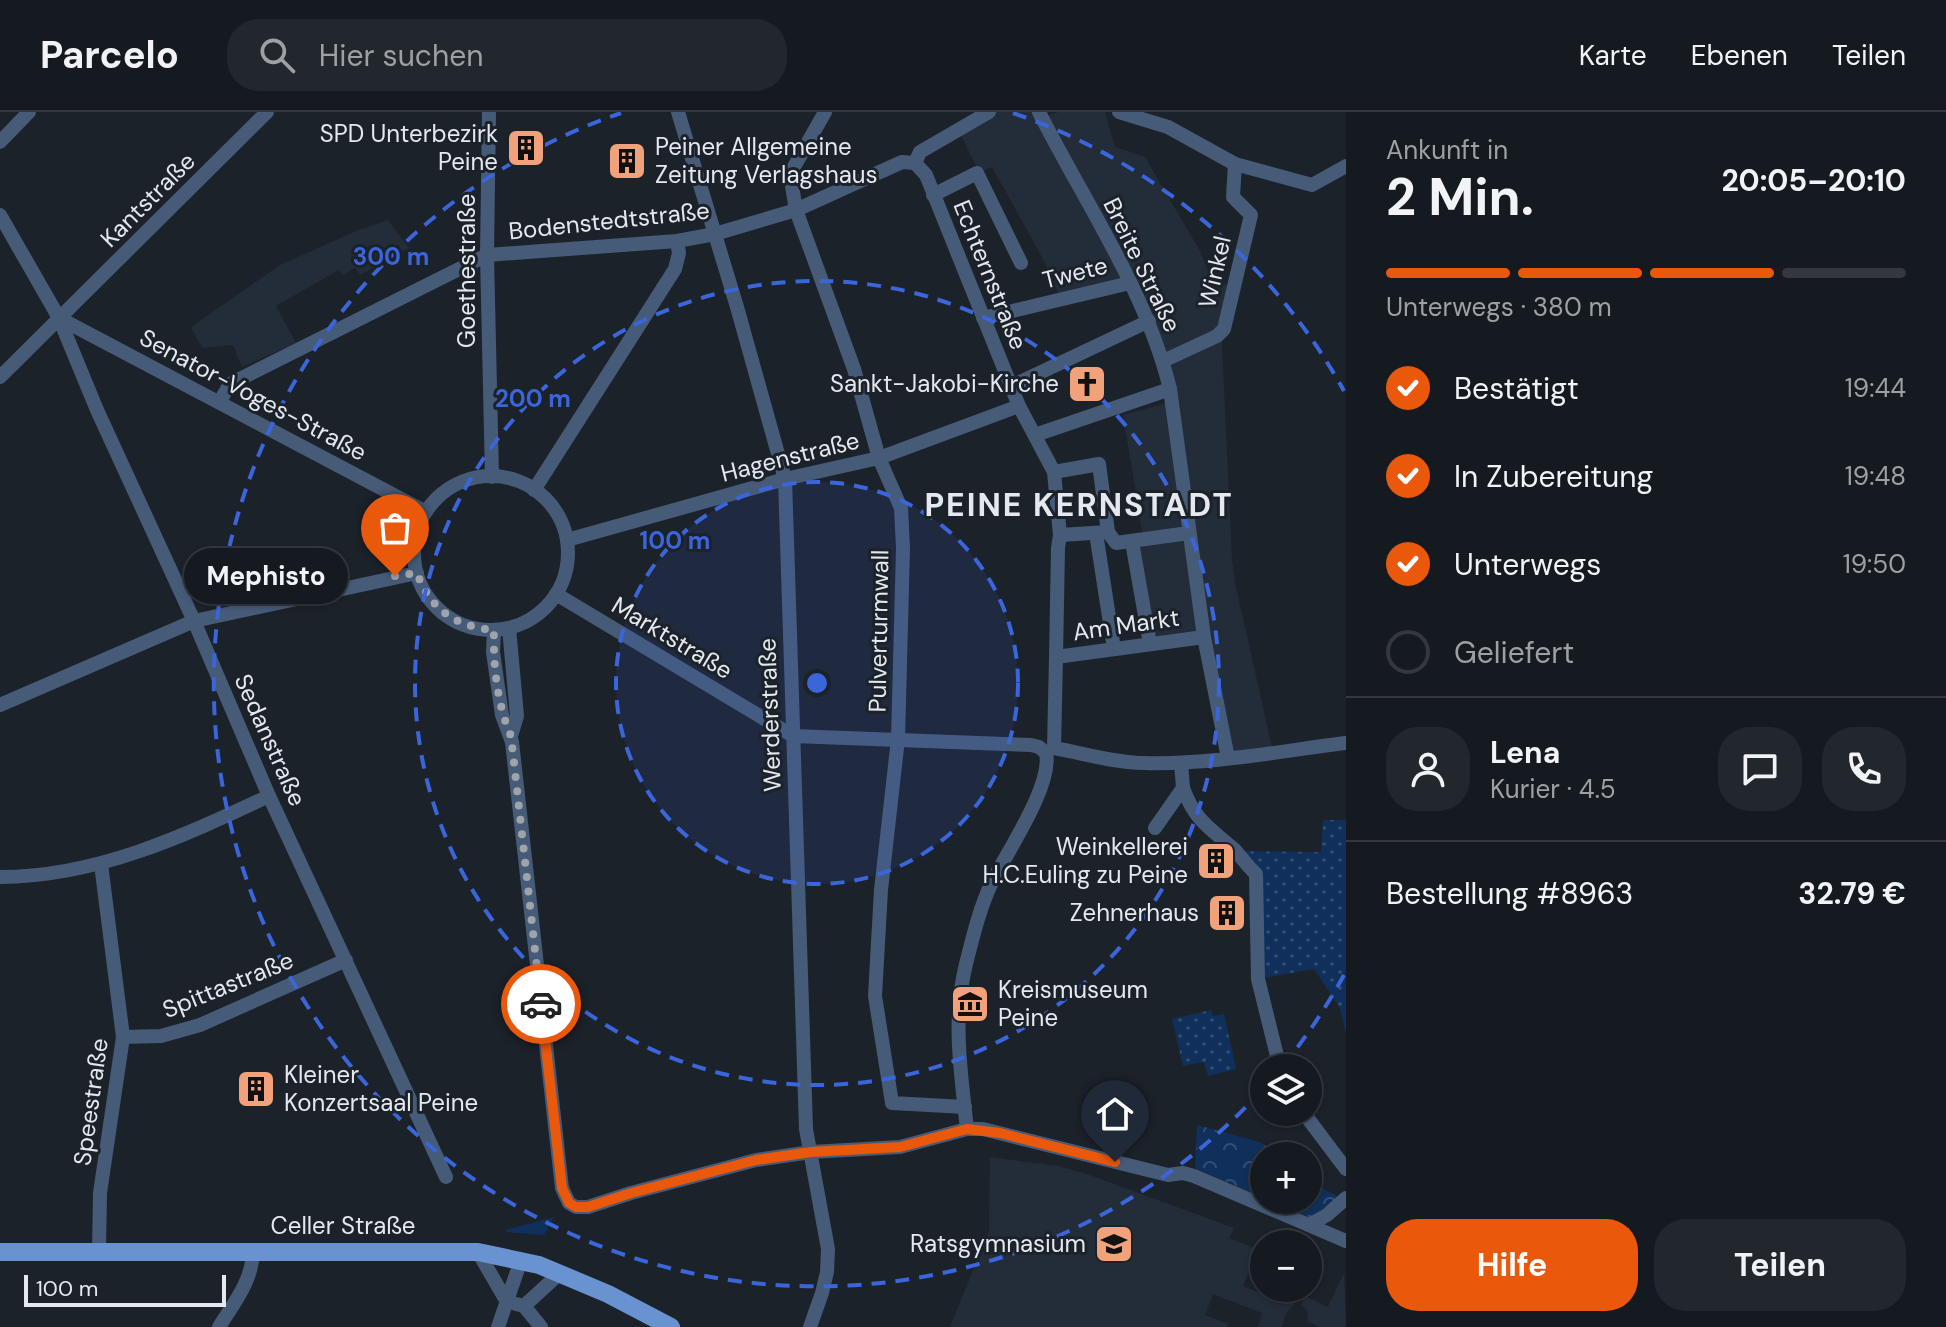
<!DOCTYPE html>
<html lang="de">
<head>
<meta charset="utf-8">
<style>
	:root { --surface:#151a20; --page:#22272d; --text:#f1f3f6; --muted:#9da1a5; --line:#34383e; --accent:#ea580c }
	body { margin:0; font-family:"DM Sans",sans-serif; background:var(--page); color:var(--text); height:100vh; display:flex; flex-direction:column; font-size:30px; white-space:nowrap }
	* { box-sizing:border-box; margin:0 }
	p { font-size:26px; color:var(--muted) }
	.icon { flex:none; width:44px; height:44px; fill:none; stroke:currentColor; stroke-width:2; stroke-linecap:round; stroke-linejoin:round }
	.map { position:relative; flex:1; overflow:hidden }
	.drawer { display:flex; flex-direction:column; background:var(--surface); width:600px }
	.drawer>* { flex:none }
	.buttons { position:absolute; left:1250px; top:942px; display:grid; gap:16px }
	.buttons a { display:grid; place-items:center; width:72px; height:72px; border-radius:50%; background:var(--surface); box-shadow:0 2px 6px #0004,0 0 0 2px var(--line); font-size:40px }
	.scale { position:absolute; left:24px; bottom:20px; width:202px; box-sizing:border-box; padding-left:8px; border:4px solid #e5e9ef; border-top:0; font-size:22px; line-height:28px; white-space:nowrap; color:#e5e9ef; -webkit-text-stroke:6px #1c222a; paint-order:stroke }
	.pin { position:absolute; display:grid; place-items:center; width:68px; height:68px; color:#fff; margin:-82px -34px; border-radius:50% 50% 50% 0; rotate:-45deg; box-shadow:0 0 8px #0007 }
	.pin .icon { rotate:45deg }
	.courier { position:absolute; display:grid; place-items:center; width:80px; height:80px; margin:-40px; border:6px solid #ea580c; border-radius:50%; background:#fff; color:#222; box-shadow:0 2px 10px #0007 }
	.bubble { position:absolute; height:56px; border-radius:28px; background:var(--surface); box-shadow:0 2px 6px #0004,0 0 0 2px var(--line); font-size:26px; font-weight:700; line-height:56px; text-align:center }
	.head em { font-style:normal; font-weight:700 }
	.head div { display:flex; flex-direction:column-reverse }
	.head { display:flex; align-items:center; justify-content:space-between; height:136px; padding:0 40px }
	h1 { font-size:52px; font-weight:700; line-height:60px }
	.bar { display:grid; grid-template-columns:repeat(4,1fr); gap:12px 8px; align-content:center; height:96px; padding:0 40px }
	.bar i { height:10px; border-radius:6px; background:var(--line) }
	.bar .on { background:var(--accent) }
	.bar p { grid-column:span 4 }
	.line { display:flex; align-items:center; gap:20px; padding:0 40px; border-top:2px solid var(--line) }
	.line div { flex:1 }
	.round { display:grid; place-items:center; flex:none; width:84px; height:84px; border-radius:32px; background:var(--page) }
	ol { padding:0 40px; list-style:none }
	li { display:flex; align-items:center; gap:24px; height:88px }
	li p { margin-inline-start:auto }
	li .icon { padding:8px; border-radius:50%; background:var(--accent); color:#fff; stroke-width:4 }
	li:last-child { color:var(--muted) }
	li i { width:44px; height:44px; border:4px solid var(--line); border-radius:50% }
	.button { display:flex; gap:16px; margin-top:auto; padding:16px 40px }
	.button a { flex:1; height:92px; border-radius:32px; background:var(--accent); color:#fff; font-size:32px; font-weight:700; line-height:92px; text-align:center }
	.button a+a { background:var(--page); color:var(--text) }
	header { display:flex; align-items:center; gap:48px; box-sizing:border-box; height:112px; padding:0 40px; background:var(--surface); border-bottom:2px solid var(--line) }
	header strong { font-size:38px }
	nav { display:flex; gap:44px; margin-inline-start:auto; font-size:28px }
	.search { width:560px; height:72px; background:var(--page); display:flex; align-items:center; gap:20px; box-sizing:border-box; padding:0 28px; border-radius:32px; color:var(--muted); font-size:30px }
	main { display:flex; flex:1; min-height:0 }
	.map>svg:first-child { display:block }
</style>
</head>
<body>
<header>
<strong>Parcelo</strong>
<div class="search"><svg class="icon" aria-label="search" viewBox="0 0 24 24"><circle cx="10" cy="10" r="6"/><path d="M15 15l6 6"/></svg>Hier suchen</div>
<nav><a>Karte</a><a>Ebenen</a><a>Teilen</a></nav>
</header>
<main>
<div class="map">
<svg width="1346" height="1215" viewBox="0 0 1346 1215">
	<defs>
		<pattern id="forest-crowns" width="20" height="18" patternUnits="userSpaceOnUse" patternTransform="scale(2)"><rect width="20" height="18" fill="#10305b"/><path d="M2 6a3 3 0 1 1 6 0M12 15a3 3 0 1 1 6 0" fill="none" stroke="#334e73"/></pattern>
		<pattern id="park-dots" width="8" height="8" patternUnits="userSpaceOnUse" patternTransform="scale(2)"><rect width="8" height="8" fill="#10305b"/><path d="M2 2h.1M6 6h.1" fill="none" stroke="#334e73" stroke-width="1.8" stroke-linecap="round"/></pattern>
	</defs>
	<rect width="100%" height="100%" fill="#1c222a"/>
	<!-- built -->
	<g fill="#232c39">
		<polygon points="996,0 1036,0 1038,6 1059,0 1105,0 1115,35 1145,45 1200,139 1212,168 1229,174 1221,213 1232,447 1235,471 1272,635 1229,641 1205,523 1147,530 1129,434 1144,431 1123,303 1173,289 1133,165 1059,183 1043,147 992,55 979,60 960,21"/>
		<polygon points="388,108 409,136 360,163 355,156 343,163 339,158 276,194 296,231 242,255 233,233 202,236 191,215 280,153 356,119"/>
		<polygon points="990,1045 1058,1054 1087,1062 1234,1116 1229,1126 1258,1138 1243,1174 1258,1180 1264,1167 1264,1176 1274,1176 1286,1182 1289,1177 1299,1180 1294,1193 1286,1201 1282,1215 1258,1215 1262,1201 1213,1182 1205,1203 1228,1212 1227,1215 950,1215 989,1119"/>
		<polygon points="1344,1161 1346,1215 1320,1215 1308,1210 1307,1198 1301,1193 1305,1184 1328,1195"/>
	</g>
	<!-- grass -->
	<polygon fill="#10305b" points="554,1105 544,1123 506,1120 505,1118"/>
	<!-- forest -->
	<g fill="url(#forest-crowns)">
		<polygon points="1197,1013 1260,1030 1281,1044 1264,1044 1264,1086 1195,1056"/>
		<polygon points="1308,1069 1339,1085 1311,1106 1269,1088 1308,1088"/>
	</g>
	<!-- park -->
	<g fill="url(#park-dots)">
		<polygon points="1323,708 1346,708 1346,921 1340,896 1314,857 1258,867 1257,777 1235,739 1321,740"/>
		<polygon points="1211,898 1213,904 1224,902 1236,957 1208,964 1204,950 1183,954 1172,907"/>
	</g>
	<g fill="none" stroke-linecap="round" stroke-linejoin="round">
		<!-- minor -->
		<g stroke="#465b78" stroke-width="14">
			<polyline points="489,0 487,143 492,365"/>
			<polyline points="678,0 737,195 785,367 806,1017 828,1137 827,1160 822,1181 810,1215"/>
			<polyline points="825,0 790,62 796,98 854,257 879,346 901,396 903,436 898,627 881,778 875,884 892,991 965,995"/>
			<path d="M1039,0c46,91 107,178 131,277l34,248"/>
			<polyline points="1119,0 1168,15 1235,52 1312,73 1346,54"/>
			<polyline points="0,30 29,0"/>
			<polyline points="915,51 926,63 1019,294 1054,360 1060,423 1108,420 1099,352 1054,360"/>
			<polyline points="915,51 920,40 989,0"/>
			<polyline points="933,83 977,61 1021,151"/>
			<polyline points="0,103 59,206 97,298 194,509 269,684 446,1065"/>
			<polyline points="59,206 426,400"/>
			<polyline points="983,206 1130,171"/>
			<polyline points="1163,249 1217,224 1224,217 1251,103 1233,85 1235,52"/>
			<polyline points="0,265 267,0"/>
			<polyline points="1012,274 1149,209"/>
			<polyline points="220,289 230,272 487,143 677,129 715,122 796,98 902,50 915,51"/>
			<polyline points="1035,323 1170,277"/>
			<circle cx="491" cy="441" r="77"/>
			<polyline points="534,378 675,157 679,141 677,129"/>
			<polyline points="1108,420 1116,431 1189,421"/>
			<polyline points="1096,421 1114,537"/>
			<polyline points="567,428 785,367 879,346 1019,294"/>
			<polyline points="1132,430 1150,532"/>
			<path d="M556,482l237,142 238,9 8,2 7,6c7,32 -39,99 -54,129 -12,25 -19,54 -26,82 -14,56 -5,109 1,165"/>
			<polyline points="509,516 517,604 511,624"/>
			<polyline points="494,518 493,540 502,603 512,630 562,1076 569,1091 576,1095 588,1095 631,1081 756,1048 811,1040 900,1035 967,1017 983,1017 1168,1063 1183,1061 1194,1064 1346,1129"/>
			<polyline points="1056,545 1058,436 1060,423"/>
			<polyline points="0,593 194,509 417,461"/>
			<path d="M1228,646l-24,-121 -148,20 -2,91c29,5 61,15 90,15 67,2 136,-12 202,-20"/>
			<path d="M1183,676c12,33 27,40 52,62 7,8 13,17 21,24l2,105 22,89"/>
			<polyline points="1155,716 1183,676 1181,651"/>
			<path d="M0,765c96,0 184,-41 269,-81"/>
			<polyline points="123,925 161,924 200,913 346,848"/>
			<polyline points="1303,1000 1346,1057"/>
			<polyline points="1311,1112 1327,1103 1346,1086"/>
			<polyline points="99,1139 100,1081 123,925 101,752"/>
			<polyline points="478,1140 507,1190"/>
			<polyline points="516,1192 524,1194 541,1215"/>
			<polyline points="524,1194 560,1161"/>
			<path d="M219,1215c15,-24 34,-47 34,-77"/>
			<polyline points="498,1215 521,1148"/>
		</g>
		<!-- major -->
		<polyline stroke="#6893d0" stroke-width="18" points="0,1140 478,1140 539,1153 608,1182 671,1215"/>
	</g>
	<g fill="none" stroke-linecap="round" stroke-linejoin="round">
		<!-- done -->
		<path stroke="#9fa3aa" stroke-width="8" stroke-dasharray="0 14.4" d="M395,464l22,-3c13,36 39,54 77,57 -1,35 3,74 17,106l30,268"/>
		<!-- route -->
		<polyline stroke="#ea580c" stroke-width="10" points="541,892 562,1076 569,1091 576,1095 588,1095 631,1081 756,1048 811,1040 900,1035 967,1017 1000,1021 1115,1050"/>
	</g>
	<!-- distance rings -->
	<circle cx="817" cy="571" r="201" fill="#3b65db" fill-opacity=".12"/>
	<g fill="none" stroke="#3b65db" stroke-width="4" stroke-dasharray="14 10">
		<circle cx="817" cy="571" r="201"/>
		<circle cx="817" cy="571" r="402"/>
		<path d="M1344 863A603 603 0 0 1 1282 955M1262 978A603 603 0 1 1 621 1M1013 1A603 603 0 0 1 1344 279"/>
	</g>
	<!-- icons -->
	<defs>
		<g id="building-square" transform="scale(2)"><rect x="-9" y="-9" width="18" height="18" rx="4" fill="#f1a27b" stroke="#1c222a"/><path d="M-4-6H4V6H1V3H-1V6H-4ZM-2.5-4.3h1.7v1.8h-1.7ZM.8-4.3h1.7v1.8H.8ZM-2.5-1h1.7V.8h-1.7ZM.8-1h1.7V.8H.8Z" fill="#111"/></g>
		<g id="church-square" transform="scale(2)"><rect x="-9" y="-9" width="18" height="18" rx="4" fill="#f1a27b" stroke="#1c222a"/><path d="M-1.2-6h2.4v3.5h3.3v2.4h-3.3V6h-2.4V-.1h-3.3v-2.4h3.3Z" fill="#111"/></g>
		<g id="museum-square" transform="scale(2)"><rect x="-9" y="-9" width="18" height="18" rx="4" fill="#f1a27b" stroke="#1c222a"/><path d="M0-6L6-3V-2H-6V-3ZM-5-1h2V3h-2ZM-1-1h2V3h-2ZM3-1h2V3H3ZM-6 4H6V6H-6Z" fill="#111"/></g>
		<g id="school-square" transform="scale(2)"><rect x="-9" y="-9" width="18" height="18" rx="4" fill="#f1a27b" stroke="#1c222a"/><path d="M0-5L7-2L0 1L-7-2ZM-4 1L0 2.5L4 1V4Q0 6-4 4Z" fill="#111"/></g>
	</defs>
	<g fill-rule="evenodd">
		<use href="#building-square" x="526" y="36"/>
		<use href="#building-square" x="627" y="49"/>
		<use href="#church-square" x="1087" y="272"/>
		<use href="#building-square" x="1216" y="749"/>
		<use href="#building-square" x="1227" y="801"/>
		<use href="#museum-square" x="970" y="892"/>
		<use href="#building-square" x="256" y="977"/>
		<use href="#school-square" x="1114" y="1132"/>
	</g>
	<g text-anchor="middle" stroke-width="6" stroke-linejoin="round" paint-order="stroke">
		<!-- poi labels -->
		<g font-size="24" fill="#e5e9ef" stroke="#1c222a" text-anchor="end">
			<text x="498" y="30">SPD Unterbezirk<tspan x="498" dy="28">Peine</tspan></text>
			<text x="655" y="43" text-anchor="start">Peiner Allgemeine<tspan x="655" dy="28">Zeitung Verlagshaus</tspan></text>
			<text x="1059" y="280">Sankt-Jakobi-Kirche</text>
			<text x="1188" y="743">Weinkellerei<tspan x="1188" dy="28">H.C.Euling zu Peine</tspan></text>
			<text x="1199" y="809">Zehnerhaus</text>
			<text x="998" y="886" text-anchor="start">Kreismuseum<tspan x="998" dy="28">Peine</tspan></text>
			<text x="284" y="971" text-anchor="start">Kleiner<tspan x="284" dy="28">Konzertsaal Peine</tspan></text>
			<text x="1086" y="1140">Ratsgymnasium</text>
		</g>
		<!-- street labels -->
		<g font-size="24" fill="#e5e9ef" stroke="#1c222a">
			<text transform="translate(148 88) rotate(-45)" y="8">Kantstraße</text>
			<text transform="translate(609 109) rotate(-6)" y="8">Bodenstedtstraße</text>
			<text transform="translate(1142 153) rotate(64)" y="8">Breite Straße</text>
			<text transform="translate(467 159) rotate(-90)" y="8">Goethestraße</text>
			<text transform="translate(1215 160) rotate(-77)" y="8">Winkel</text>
			<text transform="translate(1075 161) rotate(-14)" y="8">Twete</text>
			<text transform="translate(990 163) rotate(68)" y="8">Echternstraße</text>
			<text transform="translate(253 283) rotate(28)" y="8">Senator-Voges-Straße</text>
			<text transform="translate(790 345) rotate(-14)" y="8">Hagenstraße</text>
			<text transform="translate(1126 513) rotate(-8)" y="8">Am Markt</text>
			<text transform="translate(879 519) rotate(-89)" y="8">Pulverturmwall</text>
			<text transform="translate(672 526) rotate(31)" y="8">Marktstraße</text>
			<text transform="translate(770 603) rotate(-92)" y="8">Werderstraße</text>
			<text transform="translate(270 628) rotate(66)" y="8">Sedanstraße</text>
			<text transform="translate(228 873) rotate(-22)" y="8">Spittastraße</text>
			<text transform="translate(91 990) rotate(-82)" y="8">Speestraße</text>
			<text x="343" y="1122">Celler Straße</text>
		</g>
		<!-- district labels -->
		<g font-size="32" font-weight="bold" letter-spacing="2" fill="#e5e9ef" stroke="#1c222a">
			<text x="1079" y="404">PEINE KERNSTADT</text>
		</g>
	</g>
	<circle cx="817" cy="571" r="12" fill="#3b65db" stroke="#1c222a" stroke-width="4"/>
	<g font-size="24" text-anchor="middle" font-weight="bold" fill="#3b65db" stroke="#1c222a" stroke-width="6" stroke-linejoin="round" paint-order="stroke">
		<text x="391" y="153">300 m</text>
		<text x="533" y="295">200 m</text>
		<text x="675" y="437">100 m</text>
	</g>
</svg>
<div class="buttons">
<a><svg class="icon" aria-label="layers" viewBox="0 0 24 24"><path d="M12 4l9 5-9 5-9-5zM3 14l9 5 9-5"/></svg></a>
<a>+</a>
<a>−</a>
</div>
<div class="scale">100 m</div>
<div class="pin" style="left:395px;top:464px;background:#ea580c"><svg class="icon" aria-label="bag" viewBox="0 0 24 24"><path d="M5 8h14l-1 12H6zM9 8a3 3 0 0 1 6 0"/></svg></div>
<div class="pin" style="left:1115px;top:1050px;background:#1f2937"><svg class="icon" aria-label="home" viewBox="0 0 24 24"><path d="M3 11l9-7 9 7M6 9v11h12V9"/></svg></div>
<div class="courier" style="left:541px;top:892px"><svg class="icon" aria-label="car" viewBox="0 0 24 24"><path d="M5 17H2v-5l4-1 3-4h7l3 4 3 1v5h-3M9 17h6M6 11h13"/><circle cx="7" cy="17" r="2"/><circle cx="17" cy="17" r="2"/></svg></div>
<div class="bubble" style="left:184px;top:436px;width:164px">Mephisto</div>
</div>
<section class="drawer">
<div class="head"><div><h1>2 Min.</h1><p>Ankunft in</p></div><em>20:05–20:10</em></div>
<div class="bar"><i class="on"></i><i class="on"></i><i class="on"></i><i></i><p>Unterwegs · 380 m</p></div>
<ol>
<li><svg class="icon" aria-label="check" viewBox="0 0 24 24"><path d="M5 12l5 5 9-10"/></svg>Bestätigt<p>19:44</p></li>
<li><svg class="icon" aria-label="check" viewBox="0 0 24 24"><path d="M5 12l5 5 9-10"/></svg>In Zubereitung<p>19:48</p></li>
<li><svg class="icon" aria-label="check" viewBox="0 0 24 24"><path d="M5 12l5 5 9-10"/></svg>Unterwegs<p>19:50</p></li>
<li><i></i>Geliefert</li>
</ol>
<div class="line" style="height:144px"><a class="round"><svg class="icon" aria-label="person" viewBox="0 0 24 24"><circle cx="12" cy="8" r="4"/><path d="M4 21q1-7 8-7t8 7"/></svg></a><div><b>Lena</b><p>Kurier · 4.5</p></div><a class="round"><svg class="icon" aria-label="chat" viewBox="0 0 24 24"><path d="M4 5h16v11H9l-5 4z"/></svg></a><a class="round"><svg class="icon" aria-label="phone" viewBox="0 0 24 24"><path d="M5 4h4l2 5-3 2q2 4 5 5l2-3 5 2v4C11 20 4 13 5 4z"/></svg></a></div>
<div class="line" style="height:104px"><div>Bestellung #8963</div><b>32.79 €</b></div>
<div class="button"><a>Hilfe</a><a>Teilen</a></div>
</section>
</main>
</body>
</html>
